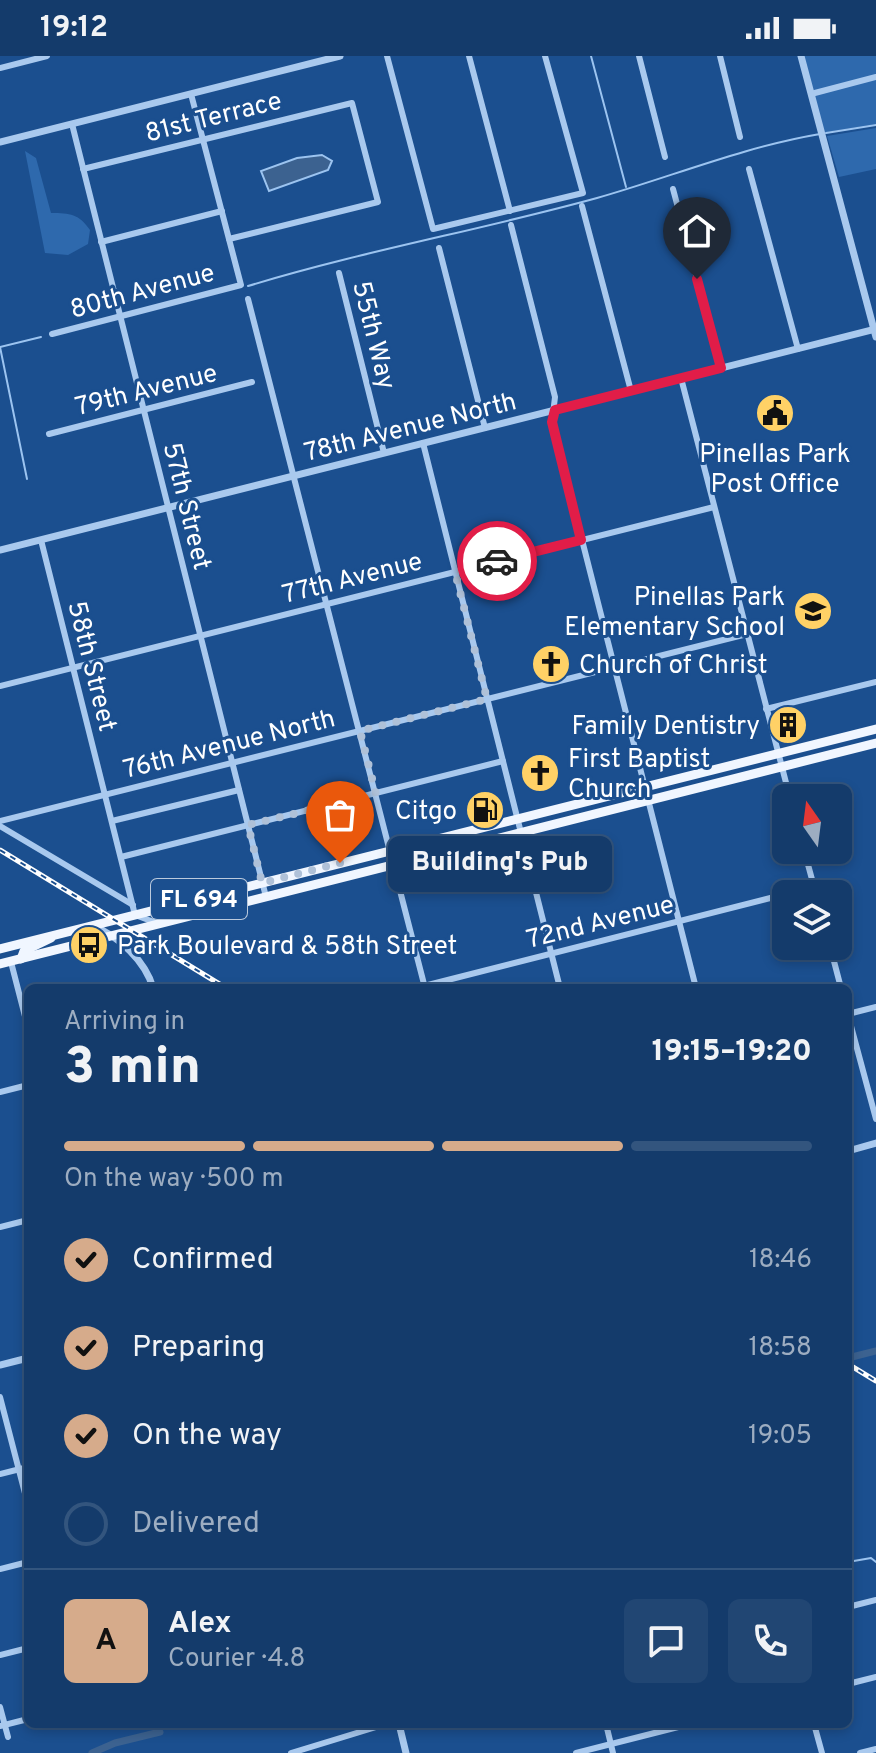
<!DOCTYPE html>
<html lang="en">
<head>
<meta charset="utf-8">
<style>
	:root { --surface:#143b6b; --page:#214673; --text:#f1f3f6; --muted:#9dadc1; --line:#33557e; --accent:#d6ab8b }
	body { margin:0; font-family:Overpass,sans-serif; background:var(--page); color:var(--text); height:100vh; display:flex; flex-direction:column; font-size:30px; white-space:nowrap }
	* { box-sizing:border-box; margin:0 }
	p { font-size:26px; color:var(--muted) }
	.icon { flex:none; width:44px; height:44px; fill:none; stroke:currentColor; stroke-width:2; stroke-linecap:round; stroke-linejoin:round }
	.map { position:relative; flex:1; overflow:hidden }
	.details { position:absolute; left:24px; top:928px; width:828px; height:744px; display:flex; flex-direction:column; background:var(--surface); border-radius:12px; box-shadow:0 4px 12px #0003,0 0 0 2px var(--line) }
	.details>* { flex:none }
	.needle { width:52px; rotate:346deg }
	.tools { position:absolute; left:772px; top:728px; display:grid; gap:16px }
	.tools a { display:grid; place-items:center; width:80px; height:80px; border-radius:12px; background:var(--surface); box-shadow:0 4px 12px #0003,0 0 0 2px var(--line); font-size:40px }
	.pin { position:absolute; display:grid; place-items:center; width:68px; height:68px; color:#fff; margin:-82px -34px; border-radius:50% 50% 50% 0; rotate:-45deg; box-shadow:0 0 8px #0007 }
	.pin .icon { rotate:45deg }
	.courier { position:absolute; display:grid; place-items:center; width:80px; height:80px; margin:-40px; border:6px solid #e11d48; border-radius:50%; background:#fff; color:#222; box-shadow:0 2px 10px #0007 }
	.bubble { position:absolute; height:56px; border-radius:12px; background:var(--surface); box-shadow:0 4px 12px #0003,0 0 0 2px var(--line); font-size:26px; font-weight:800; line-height:56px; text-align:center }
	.headline em { font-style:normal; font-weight:800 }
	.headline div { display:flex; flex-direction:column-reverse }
	.headline { display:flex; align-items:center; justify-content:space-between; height:136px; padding:0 40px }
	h1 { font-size:52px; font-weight:800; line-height:60px }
	.bar { display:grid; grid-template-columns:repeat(4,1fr); gap:12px 8px; align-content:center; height:96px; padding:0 40px }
	.bar i { height:10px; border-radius:6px; background:var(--line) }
	.bar .active { background:var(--accent) }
	.bar p { grid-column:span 4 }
	.line { display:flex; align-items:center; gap:20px; padding:0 40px; border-top:2px solid var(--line) }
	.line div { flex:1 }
	.round { display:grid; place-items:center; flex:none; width:84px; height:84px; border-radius:12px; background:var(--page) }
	ol { padding:0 40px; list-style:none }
	li { display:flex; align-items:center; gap:24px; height:88px }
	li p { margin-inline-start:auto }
	li .icon { padding:8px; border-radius:50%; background:var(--accent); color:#111; stroke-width:4 }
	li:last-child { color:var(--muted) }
	li i { width:44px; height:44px; border:4px solid var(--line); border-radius:50% }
	.status { display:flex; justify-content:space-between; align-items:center; height:56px; padding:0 40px; background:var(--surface); direction:ltr }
	.status svg { height:22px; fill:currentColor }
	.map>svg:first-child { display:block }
</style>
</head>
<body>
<div class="status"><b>19:12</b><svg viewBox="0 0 49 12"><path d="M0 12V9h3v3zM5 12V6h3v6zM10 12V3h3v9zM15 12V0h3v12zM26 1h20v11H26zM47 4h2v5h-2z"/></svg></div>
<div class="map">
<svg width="876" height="1697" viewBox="0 0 876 1697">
	<rect width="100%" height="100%" fill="#1b4f8f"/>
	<!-- green -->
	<g fill="#2e69ad">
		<polygon points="801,0 876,0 876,68 821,77"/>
		<polygon points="876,72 876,113 839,121 827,80"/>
		<path d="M25,95l11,7 15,55c19,0 28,1 39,17l-2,14 -20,11 -23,-2z"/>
	</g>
	<!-- water -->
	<polygon fill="#3c6290" stroke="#9cc4f0" stroke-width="2" points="322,99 332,105 328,114 269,135 261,115 297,102"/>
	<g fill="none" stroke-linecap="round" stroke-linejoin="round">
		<!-- stream -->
		<g stroke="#9cc4f0" stroke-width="2">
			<polyline points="591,0 626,131"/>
			<polyline points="826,77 876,69"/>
			<path d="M248,230c115,-35 233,-56 349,-88 74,-21 146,-51 223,-64"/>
			<polyline points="0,291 27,423"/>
			<polyline points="0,291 41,281"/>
			<polyline points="848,1506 871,1502 876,1506"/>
		</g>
		<!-- canal -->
		<g stroke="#3c6290" stroke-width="7">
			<polyline points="848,1302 876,1295"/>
			<polyline points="92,1697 115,1687 160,1676"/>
		</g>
		<!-- minor -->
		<g stroke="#a9c9ee" stroke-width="6">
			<polyline points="387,0 433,173 583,137 545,0"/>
			<polyline points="469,0 510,155"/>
			<polyline points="639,0 665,101"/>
			<polyline points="720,0 740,81"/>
			<polyline points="0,12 47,0"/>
			<polyline points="811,38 876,21"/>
			<polyline points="72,68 266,841"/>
			<polyline points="83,113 352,47 378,146 229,183"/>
			<polyline points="749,113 798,293"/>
			<polyline points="673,133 721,312"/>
			<polyline points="582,150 631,335"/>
			<polyline points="511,169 555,341 552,366 696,932"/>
			<polyline points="101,186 222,155"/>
			<polyline points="439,192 485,372"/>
			<polyline points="339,217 384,397"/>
			<polyline points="248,243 425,932"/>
			<polyline points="52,278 241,229 191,38"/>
			<polyline points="681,322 790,742"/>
			<polyline points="49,378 252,326"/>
			<polyline points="423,387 560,932"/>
			<polyline points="41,484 135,859 154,866"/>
			<polyline points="0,630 714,451"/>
			<polyline points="766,653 876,626"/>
			<polyline points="0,765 747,578"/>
			<polyline points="112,765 239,734"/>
			<polyline points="0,770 133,849"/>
			<polyline points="804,794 816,838"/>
			<polyline points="121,801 503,705"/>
			<polyline points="787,838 814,831"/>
			<polyline points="830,890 841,932"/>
			<polyline points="11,906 28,972"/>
			<polyline points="424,930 786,838"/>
			<polyline points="848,958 876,951"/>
			<polyline points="848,959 876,1063"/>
			<polyline points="0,1036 28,1029"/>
			<polyline points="0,1171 28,1164"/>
			<polyline points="0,1341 28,1449"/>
			<polyline points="0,1418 28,1411"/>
			<polyline points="0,1513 28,1506"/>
			<polyline points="848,1551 876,1544"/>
			<polyline points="0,1599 28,1592"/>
			<polyline points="848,1628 876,1621"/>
			<polyline points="0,1651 8,1681"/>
			<polyline points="606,1668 613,1697"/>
			<polyline points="814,1668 822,1697"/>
			<polyline points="0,1670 28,1663"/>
			<polyline points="291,1697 386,1668"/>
			<polyline points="576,1697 690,1668"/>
			<polyline points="860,1697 876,1693"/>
		</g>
		<!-- tertiary -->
		<g stroke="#a9c9ee" stroke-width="7">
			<polyline points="801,0 876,281"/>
			<polyline points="0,86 340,0"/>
			<polyline points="0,494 876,273"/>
			<path d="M93,870c26,10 53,36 60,62"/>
			<polyline points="848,1095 876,1087"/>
			<polyline points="0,1309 28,1302"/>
			<polyline points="399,1668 406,1697"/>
		</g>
		<!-- primary -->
		<g stroke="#f0f6ff" stroke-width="9">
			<polyline points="0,893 876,673"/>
			<polyline points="21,903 24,895 51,882"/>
			<polyline points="0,908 876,687"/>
		</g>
		<!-- rail casing -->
		<g stroke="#fff" stroke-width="5">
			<g id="rail">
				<polyline points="0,794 226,932"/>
				<polyline points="848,1308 876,1325"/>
			</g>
		</g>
		<!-- rail -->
		<use href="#rail" stroke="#1b4f8f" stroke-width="2" stroke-dasharray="6" stroke-linecap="butt"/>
	</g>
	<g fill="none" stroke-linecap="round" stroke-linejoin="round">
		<!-- done -->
		<polyline stroke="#afc1d8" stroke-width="8" stroke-dasharray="0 14.4" points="340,807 262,827 248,769 376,738 360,675 487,643 455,516 497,505"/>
		<!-- route -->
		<polyline stroke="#e11d48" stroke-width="10" points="497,505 581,484 552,366 555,354 721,312 697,223"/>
	</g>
	<!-- icons -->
	<defs>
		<g id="civic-disc" transform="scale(2)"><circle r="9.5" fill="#ffd166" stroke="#1b4f8f"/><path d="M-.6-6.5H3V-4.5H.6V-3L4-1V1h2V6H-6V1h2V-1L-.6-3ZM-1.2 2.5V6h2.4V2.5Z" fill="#111"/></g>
		<g id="school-disc" transform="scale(2)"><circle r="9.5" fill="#ffd166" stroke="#1b4f8f"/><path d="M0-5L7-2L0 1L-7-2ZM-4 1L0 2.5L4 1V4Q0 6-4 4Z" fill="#111"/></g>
		<g id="church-disc" transform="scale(2)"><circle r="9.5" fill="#ffd166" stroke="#1b4f8f"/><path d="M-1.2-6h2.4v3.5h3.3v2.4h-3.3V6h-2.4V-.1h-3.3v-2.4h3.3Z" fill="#111"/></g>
		<g id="building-disc" transform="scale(2)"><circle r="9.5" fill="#ffd166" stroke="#1b4f8f"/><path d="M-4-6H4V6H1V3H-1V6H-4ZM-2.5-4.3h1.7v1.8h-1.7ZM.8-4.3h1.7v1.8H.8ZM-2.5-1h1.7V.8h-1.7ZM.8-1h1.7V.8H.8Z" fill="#111"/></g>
		<g id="fuel-disc" transform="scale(2)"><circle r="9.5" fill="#ffd166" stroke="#1b4f8f"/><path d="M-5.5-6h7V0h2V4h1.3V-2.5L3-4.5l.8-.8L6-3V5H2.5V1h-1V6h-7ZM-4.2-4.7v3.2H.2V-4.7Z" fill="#111"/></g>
		<g id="bus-disc" transform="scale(2)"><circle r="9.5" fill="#ffd166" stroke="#1b4f8f"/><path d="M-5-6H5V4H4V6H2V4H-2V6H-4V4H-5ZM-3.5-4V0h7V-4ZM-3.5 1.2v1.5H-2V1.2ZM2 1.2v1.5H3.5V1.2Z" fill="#111"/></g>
	</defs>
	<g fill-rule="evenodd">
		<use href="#civic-disc" x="775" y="357"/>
		<use href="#school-disc" x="813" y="555"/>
		<use href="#church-disc" x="551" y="608"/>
		<use href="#building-disc" x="788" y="669"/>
		<use href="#church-disc" x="540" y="717"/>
		<use href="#fuel-disc" x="485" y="754"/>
		<use href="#bus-disc" x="89" y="889"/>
	</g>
	<g text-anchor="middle" stroke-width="6" stroke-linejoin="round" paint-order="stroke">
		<!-- shield labels -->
		<rect fill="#1b4f8f" stroke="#bbcadd" stroke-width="2" x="151" y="823" width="96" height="40" rx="6"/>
		<g font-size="24" font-weight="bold" fill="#fff">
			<text x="199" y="851">FL 694</text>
		</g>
		<!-- street labels -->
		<g font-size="26" fill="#fff" stroke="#1b4f8f">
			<text transform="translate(213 60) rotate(-14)" y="9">81st Terrace</text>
			<text transform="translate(142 234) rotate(-15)" y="9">80th Avenue</text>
			<text transform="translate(375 279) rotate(76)" y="9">55th Way</text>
			<text transform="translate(146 333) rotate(-14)" y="9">79th Avenue</text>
			<text transform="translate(410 370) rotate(-14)" y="9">78th Avenue North</text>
			<text transform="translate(188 450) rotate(76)" y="9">57th Street</text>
			<text transform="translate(352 521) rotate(-14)" y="9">77th Avenue</text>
			<text transform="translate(93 610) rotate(76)" y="9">58th Street</text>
			<text transform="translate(229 687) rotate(-14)" y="9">76th Avenue North</text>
			<text transform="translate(600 865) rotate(-14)" y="9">72nd Avenue</text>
		</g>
		<!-- poi labels -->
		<g font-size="26" fill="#fff" stroke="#1b4f8f" text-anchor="end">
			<text x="775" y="406" text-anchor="middle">Pinellas Park<tspan x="775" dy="30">Post Office</tspan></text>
			<text x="785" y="549">Pinellas Park<tspan x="785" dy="30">Elementary School</tspan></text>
			<text x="579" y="617" text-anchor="start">Church of Christ</text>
			<text x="760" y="678">Family Dentistry</text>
			<text x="568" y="711" text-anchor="start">First Baptist<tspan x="568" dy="30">Church</tspan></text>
			<text x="457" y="763">Citgo</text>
			<text x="117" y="898" text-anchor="start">Park Boulevard &amp; 58th Street</text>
		</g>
	</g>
</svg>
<div class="tools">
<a><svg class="needle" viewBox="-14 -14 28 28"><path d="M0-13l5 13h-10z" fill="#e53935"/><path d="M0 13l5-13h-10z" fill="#9dadc1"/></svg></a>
<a><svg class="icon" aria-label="layers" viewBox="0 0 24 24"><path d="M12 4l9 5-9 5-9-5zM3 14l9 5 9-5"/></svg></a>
</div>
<div class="pin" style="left:340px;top:807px;background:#ea580c"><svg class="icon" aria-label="bag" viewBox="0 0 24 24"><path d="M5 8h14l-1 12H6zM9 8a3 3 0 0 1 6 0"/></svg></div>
<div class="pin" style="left:697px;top:223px;background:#1f2937"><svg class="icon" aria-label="home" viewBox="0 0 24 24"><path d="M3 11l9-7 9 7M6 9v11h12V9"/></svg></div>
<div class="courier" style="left:497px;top:505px"><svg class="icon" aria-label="car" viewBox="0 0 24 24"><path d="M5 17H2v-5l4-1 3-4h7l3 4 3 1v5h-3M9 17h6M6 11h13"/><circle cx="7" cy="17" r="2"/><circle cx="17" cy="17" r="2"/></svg></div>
<div class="bubble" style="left:388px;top:780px;width:224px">Building's Pub</div>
<section class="details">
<div class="headline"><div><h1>3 min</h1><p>Arriving in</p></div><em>19:15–19:20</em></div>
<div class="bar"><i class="active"></i><i class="active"></i><i class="active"></i><i></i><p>On the way · 500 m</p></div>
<ol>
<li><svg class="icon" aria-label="check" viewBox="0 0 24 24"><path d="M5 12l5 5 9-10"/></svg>Confirmed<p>18:46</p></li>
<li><svg class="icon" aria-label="check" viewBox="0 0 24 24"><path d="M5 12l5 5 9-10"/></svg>Preparing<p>18:58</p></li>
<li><svg class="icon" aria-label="check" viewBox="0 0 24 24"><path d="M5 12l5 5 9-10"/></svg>On the way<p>19:05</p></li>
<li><i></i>Delivered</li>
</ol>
<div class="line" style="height:144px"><b class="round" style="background:var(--accent);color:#111">A</b><div><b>Alex</b><p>Courier · 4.8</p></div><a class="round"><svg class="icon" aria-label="chat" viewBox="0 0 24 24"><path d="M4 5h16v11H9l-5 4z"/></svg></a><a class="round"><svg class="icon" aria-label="phone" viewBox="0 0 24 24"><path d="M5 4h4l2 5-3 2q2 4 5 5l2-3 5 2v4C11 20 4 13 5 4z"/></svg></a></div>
</section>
</div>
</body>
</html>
